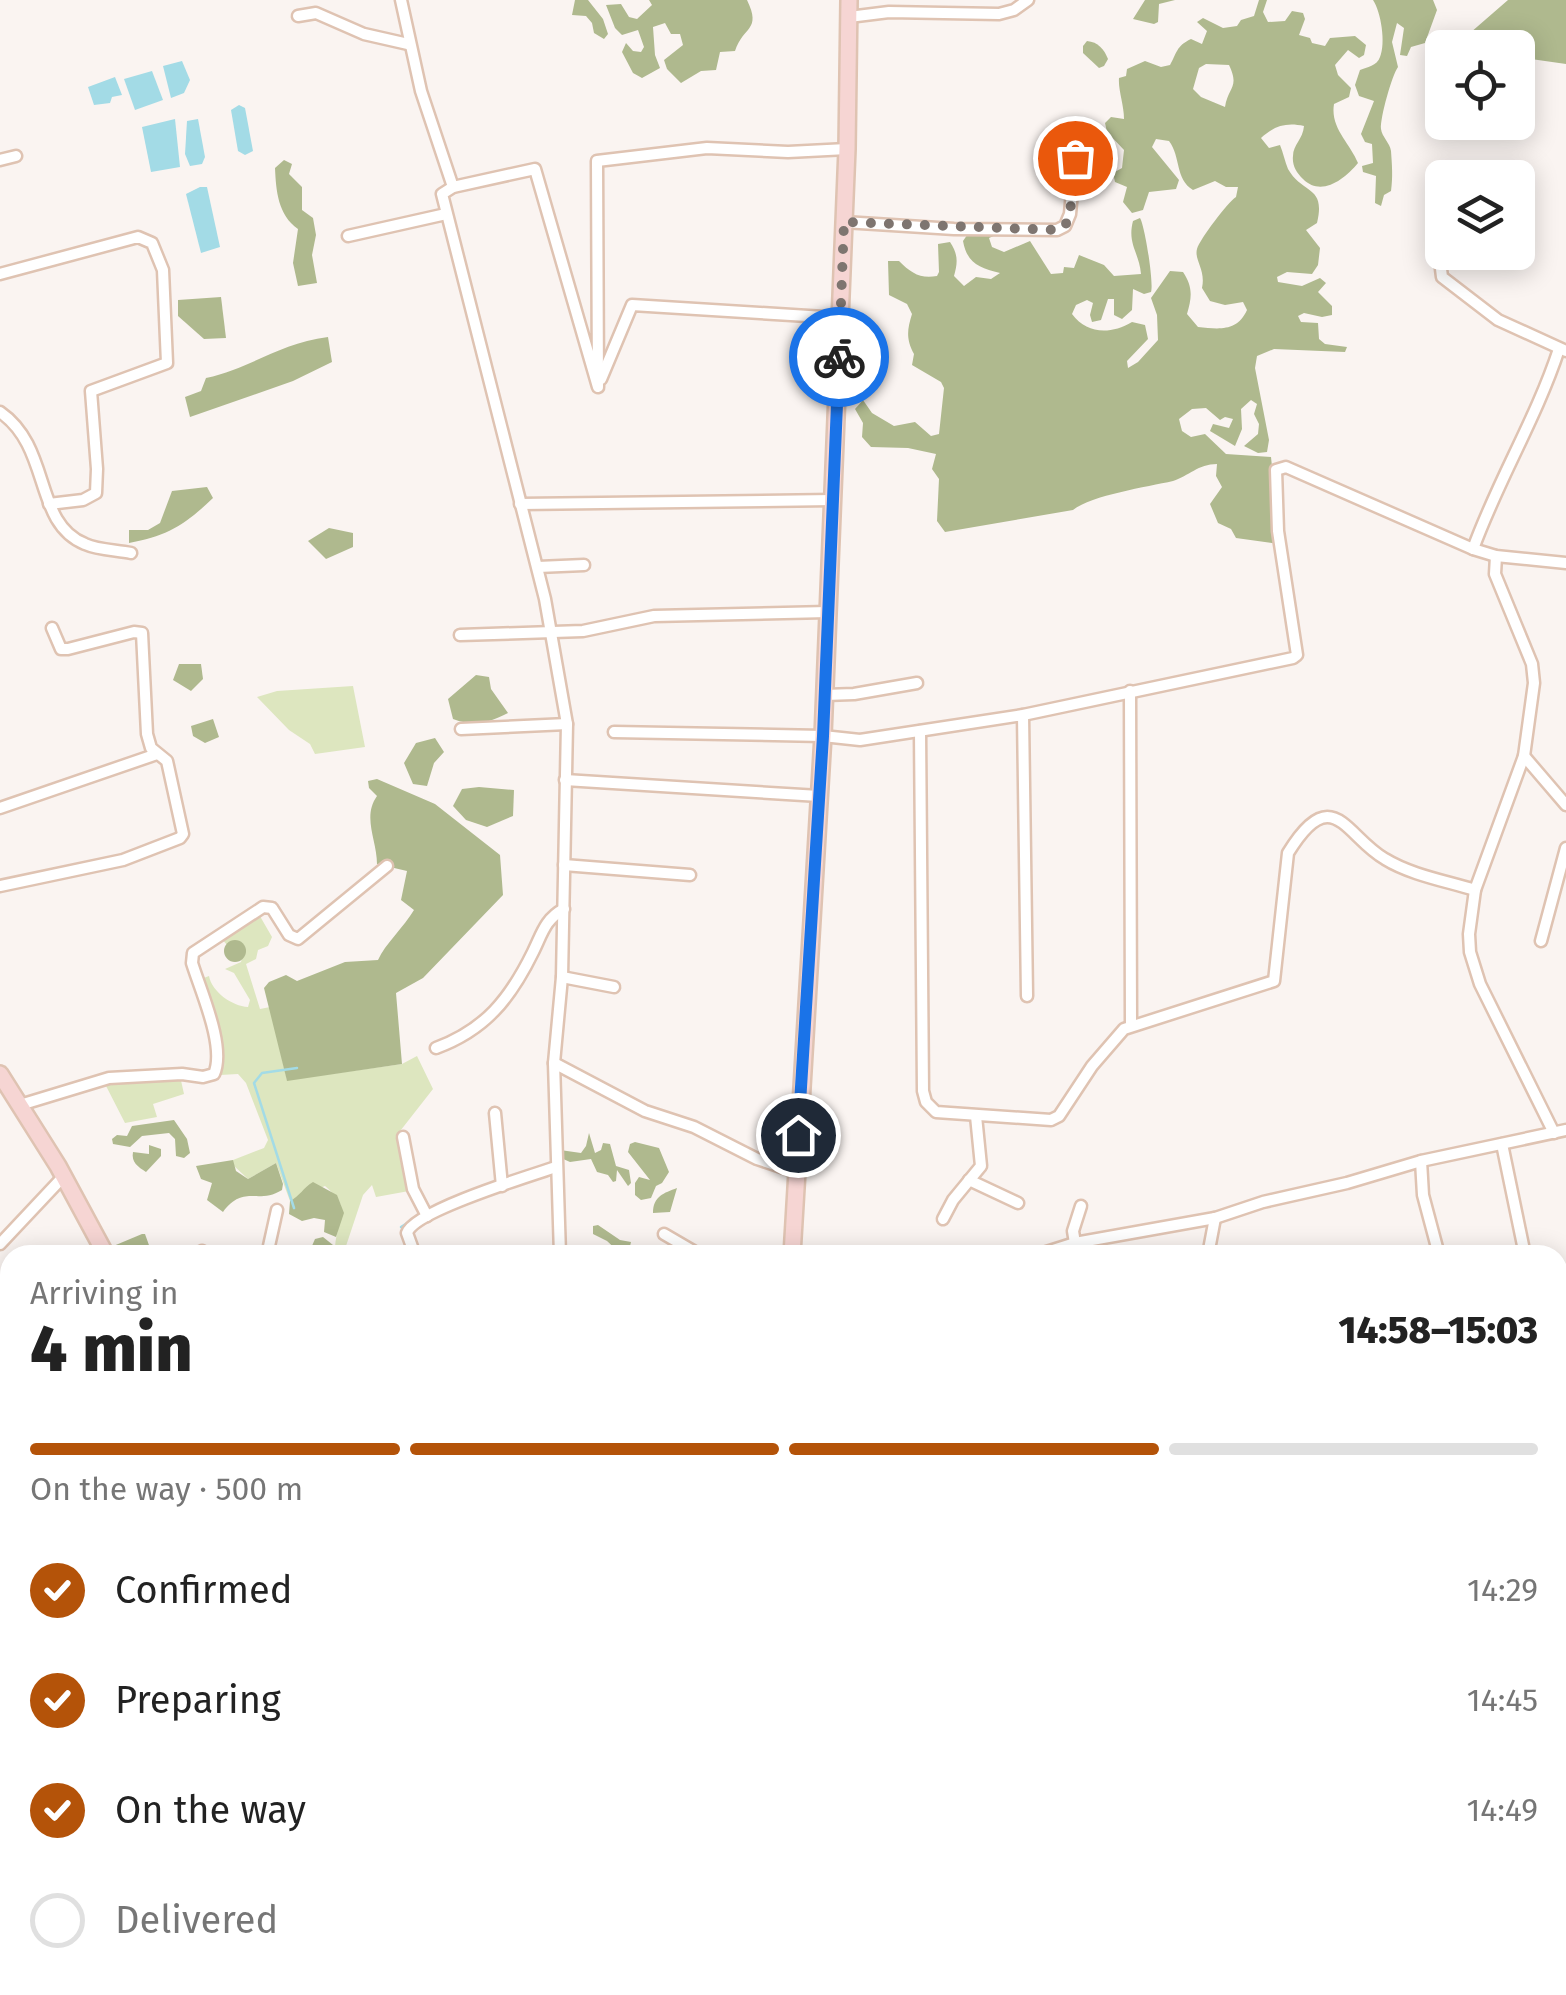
<!DOCTYPE html>
<html lang="en">
<head>
<meta charset="utf-8">
<style>
	:root { --surface:#fff; --page:#f6f6f6; --text:#222; --muted:#767676; --line:#e0e0e0; --accent:#b45309 }
	body { margin:0; font-family:"Fira Sans",sans-serif; background:var(--page); color:var(--text); height:100vh; display:flex; flex-direction:column; font-size:38px; white-space:nowrap }
	* { box-sizing:border-box; margin:0 }
	p { font-size:32px; color:var(--muted) }
	.icon { flex:none; width:55px; height:55px; fill:none; stroke:currentColor; stroke-width:2; stroke-linecap:round; stroke-linejoin:round }
	.map { position:relative; flex:1; overflow:hidden }
	.drawer { position:absolute; left:0px; top:1245px; width:1568px; height:750px; display:flex; flex-direction:column; background:var(--surface); border-radius:30px 30px 0 0; box-shadow:0 5px 25px #0003 }
	.drawer>* { flex:none }
	.tools { position:absolute; left:1425px; top:30px; display:grid; gap:20px }
	.tools a { display:grid; place-items:center; width:110px; height:110px; border-radius:15px; background:var(--surface); box-shadow:0 5px 25px #0003; font-size:50px }
	.pin { position:absolute; display:grid; place-items:center; width:85px; height:85px; color:#fff; margin:-42px; border:5px solid #fff; border-radius:50%; box-shadow:0 2px 10px #0007 }
	.courier { position:absolute; display:grid; place-items:center; width:100px; height:100px; margin:-50px; border:8px solid #1a73e8; border-radius:50%; background:#fff; color:#222; box-shadow:0 2px 12px #0007 }
	.head em { font-style:normal; font-weight:800 }
	.head div { display:flex; flex-direction:column-reverse }
	.head { display:flex; align-items:center; justify-content:space-between; height:170px; padding:0 30px }
	h1 { font-size:65px; font-weight:800; line-height:75px }
	.bar { display:grid; grid-template-columns:repeat(4,1fr); gap:15px 10px; align-content:center; height:120px; padding:0 30px }
	.bar i { height:12px; border-radius:8px; background:var(--line) }
	.bar .active { background:var(--accent) }
	.bar p { grid-column:span 4 }
	ol { padding:0 30px; list-style:none }
	li { display:flex; align-items:center; gap:30px; height:110px }
	li p { margin-inline-start:auto }
	li .icon { padding:10px; border-radius:50%; background:var(--accent); color:#fff; stroke-width:4 }
	li:last-child { color:var(--muted) }
	li i { width:55px; height:55px; border:5px solid var(--line); border-radius:50% }
	.map>svg:first-child { display:block }
</style>
</head>
<body>
<div class="map">
<svg width="1566" height="1995" viewBox="0 0 1566 1995">
	<rect width="100%" height="100%" fill="#faf4f1"/>
	<!-- green -->
	<g fill="#dde6bf">
		<polygon points="353,686 365,747 315,754 310,744 289,730 257,697 277,691"/>
		<path d="M257,911l15,26 -4,9 -10,4 -2,9 -10,5 14,45 10,-2 17,73 115,-16 15,-8 16,33 -36,46 12,56 -33,6 -4,-12 -9,10 -17,51 -11,1c2,-30 19,-37 -10,-61l-35,15 -14,-38 -28,16 -15,-14v-5l31,-12 4,-8 -22,-57 -8,-9 -18,1c10,-31 -8,-66 -19,-96l8,-3c3,16 23,30 39,31l2,-7 -16,-27 -9,-4 16,-7 4,-16h-17l-8,-9z"/>
		<polygon points="180,1076 184,1094 153,1104 157,1117 125,1123 104,1082"/>
	</g>
	<!-- forest -->
	<g fill="#afb98e" fill-rule="evenodd">
		<polygon points="575,0 588,0 603,19 608,34 604,39 594,33 592,23 586,16 572,15"/>
		<path d="M649,0h98c15,31 -4,26 -12,51l-15,1 -4,18 -15,1 -20,12 -14,-14 -3,-9 19,-15 -3,-11h-9l-6,-11 -12,4 2,28 5,13 -18,10 -9,-5 -11,-21 4,-9 7,8 8,1 3,-5 -6,-17 -16,5 -7,-7 -9,-23 15,-1 8,13 8,2 15,-14z"/>
		<polygon points="1145,0 1175,0 1159,4 1158,22 1154,24 1133,19"/>
		<path d="M1259,0h8l-4,12 5,10 17,-1 7,-10 11,2 2,6 -6,16 11,3 2,5 13,3 5,-8 25,-2 11,9 -2,10 -5,3 -11,-8 -13,15 3,10 13,13 -2,9 -15,7c-4,24 16,39 24,59 -14,17 -37,34 -55,16 -7,-7 -11,-14 -10,-23 0,-11 10,-17 11,-30 -18,-4 -30,0 -43,12l8,10 11,-3c3,7 5,17 8,24 15,26 38,16 29,54l-11,7 14,18 -2,17 -6,9 -25,-2 -10,5 1,5 24,4 18,-8 6,5 -8,9 14,14v9l-10,2 -18,-4 -6,3 3,6 17,1 1,16 6,5 22,3 -2,5 -71,-3 -17,7 -2,12 14,72 -2,12 -9,1 -14,-7 14,-12 1,-10 -5,-10 3,-10 -6,-4 -10,9 1,20 -7,17 -25,-15 3,-7 16,4 4,-9 -8,-2 -5,3 -14,-12 -14,1 -13,10 3,12 9,6 14,-3 21,20 45,3 9,87 -44,-6 -5,-9 -13,-6 -8,-19 12,-17 -6,-11 1,-12c-19,0 -28,12 -44,17 -26,6 -81,14 -100,29l-128,22 -8,-11 2,-42 -7,-10 4,-15 -28,-6 -37,-1 -9,-10 1,-14 -8,-14 8,-9 9,13 22,13 21,-4 16,14 8,-2 5,-46 -3,-6 -29,-17 2,-11c-8,-15 -7,-24 -2,-40l-5,-10 -18,-9 -1,-34h11c12,12 21,18 38,15l2,-4 -1,-28 12,-2c8,12 8,20 4,34l10,10 12,-9 15,2 9,-6c-21,-5 -33,-10 -37,-32l11,-16h24l-2,10 -7,3 3,9 12,5 26,-11 21,33 12,-1 1,-6 10,1 5,-13 25,10 10,11 27,-2c-2,-22 -14,-30 -8,-53l7,-3c5,8 14,66 11,74l-7,2 -11,-5 -1,21 -10,9 -8,-4v-16h-6l-7,21 -9,2 -2,-7 3,-12 -6,-3 -11,5 -4,9c15,20 38,21 60,8l13,3 3,14 -21,22 1,7 10,-6 20,-22 -1,-25 -6,-17 19,-27 13,1c10,15 9,25 4,42l11,13c21,2 39,5 49,-17l-4,-8 -18,3 -15,-4 -8,-13c4,-18 -8,-28 -5,-39 3,-10 31,-47 39,-52l2,-10h-12l-11,-6 -22,9c-18,-11 -12,-33 -24,-49l-13,-2 -4,8 27,33 -3,9 -27,3 -6,18 -11,3 -9,-11 4,-15 -12,-5 -2,-9 9,-5 2,-18 -17,-18 -2,-9 6,-6 13,2c0,-14 -6,-29 -5,-41l7,-2 1,-7 18,-8 16,6 9,-2c7,-12 6,-19 21,-26l11,5 5,-13 -10,-9 6,-4 20,10 14,-2 4,-6 13,-4zM1206,64l23,1c11,23 -1,22 -4,42l-24,-10 -8,-8 6,-21z"/>
		<path d="M1373,0h60l4,10 -12,33 -14,4 -4,9 -7,-1 4,-27 -7,-5 -5,19 6,25c-6,8 -18,51 -17,62 1,8 9,14 10,22 1,14 2,26 0,40l-7,4 -3,11 -6,-3 1,-27 -13,-4 -1,-6 11,-3 -1,-19 -7,-2 -4,-8 13,-33 -15,-5 -4,-11 5,-15c7,-3 17,-4 20,-13 6,-14 1,-45 -7,-57z"/>
		<polygon points="1508,0 1566,0 1566,64 1518,57 1518,48 1476,47 1471,43 1470,33"/>
		<path d="M1087,41c11,1 17,8 21,18l-4,7 -5,2 -16,-15v-7z"/>
		<path d="M284,160l8,4 -3,10 13,13v23l11,8 3,17 -4,20 5,28 -19,3 -5,-23 5,-34c-20,-14 -22,-38 -23,-61z"/>
		<polygon points="221,297 226,338 204,339 178,316 178,300"/>
		<path d="M328,337l4,25 -39,19 -103,36 -5,-20 16,-6 5,-13c46,-10 73,-35 122,-41z"/>
		<path d="M207,487l6,11c-28,27 -46,38 -84,45v-13h19l12,-7 12,-32z"/>
		<polygon points="329,528 353,533 353,547 326,559 308,541"/>
		<polygon points="179,664 201,664 203,679 191,691 173,680"/>
		<path d="M476,675l13,2 2,12 17,24c-20,10 -33,14 -55,6l-5,-20z"/>
		<polygon points="213,719 219,737 205,743 193,736 191,726"/>
		<polygon points="435,738 444,752 434,763 427,786 413,784 404,763 416,743"/>
		<path d="M377,779l58,25 65,51 3,40 -80,83 -27,15 6,71 -115,17 -23,-93 5,-6 17,-7 11,6 48,-19 33,-2c7,-16 26,-33 36,-50l-13,-10 6,-29 -30,-7c0,-24 -15,-47 0,-68l-8,-8 -1,-7z"/>
		<polygon points="479,787 514,790 513,816 487,827 466,820 453,806 462,789"/>
		<circle cx="235" cy="951" r="11"/>
		<polygon points="174,1120 187,1139 190,1153 184,1158 176,1156 175,1139 169,1133 142,1136 130,1147 113,1144 112,1139 117,1135 127,1136 132,1126"/>
		<polygon points="589,1133 595,1153 601,1150 603,1143 610,1144 616,1166 629,1170 631,1183 628,1186 617,1170 616,1181 613,1182 608,1175 597,1172 591,1159 570,1162 561,1158 560,1150 581,1153 586,1146"/>
		<polygon points="635,1142 659,1148 669,1172 662,1183 656,1186 651,1198 641,1200 635,1195 635,1183 639,1177 650,1180 628,1152 630,1144"/>
		<path d="M149,1145l12,4v7l-15,16c-8,-5 -15,-10 -13,-20l16,2z"/>
		<path d="M233,1160l3,11 12,8 28,-16 7,21 -1,6c-24,15 -38,-6 -59,22l-16,-12 5,-17 -11,-4 -5,-13z"/>
		<path d="M313,1182l24,13 7,18 -8,24 -12,-5 1,-12 -11,-2 -12,3 -13,-7 1,-13c10,-5 13,-13 23,-19z"/>
		<path d="M677,1188l-7,24 -17,1c0,-17 11,-20 24,-25z"/>
		<polygon points="598,1225 620,1240 631,1242 628,1255 622,1255 607,1241 593,1234 593,1226"/>
		<polygon points="142,1234 145,1234 150,1248 138,1255 109,1255 111,1247"/>
		<polygon points="323,1237 338,1249 340,1255 308,1255 315,1239"/>
	</g>
	<!-- water -->
	<g fill="#a3dbe6">
		<polygon points="182,61 190,80 184,93 171,98 163,66"/>
		<polygon points="152,71 163,100 135,110 124,79"/>
		<polygon points="115,77 122,95 112,97 110,103 94,105 88,87"/>
		<polygon points="239,105 245,108 253,151 245,155 238,151 231,110"/>
		<polygon points="175,119 180,167 151,172 142,127"/>
		<polygon points="198,119 205,157 202,164 190,166 185,154 187,121"/>
		<polygon points="200,187 207,187 220,247 201,253 186,194"/>
	</g>
	<g fill="none" stroke-linecap="round" stroke-linejoin="round">
		<!-- stream -->
		<g stroke="#a3dbe6" stroke-width="2.5">
			<polyline points="294,1208 254,1083 262,1073 297,1068"/>
			<polyline points="401,1227 412,1220"/>
			<polyline points="407,1248 409,1255"/>
		</g>
		<!-- street casing -->
		<g stroke="#dfc3b2" stroke-width="15">
			<g id="street">
				<polyline points="401,0 421,91 453,187"/>
				<polyline points="298,16 316,13 364,34 408,44"/>
				<polyline points="849,17 889,12 999,14 1014,10 1028,0"/>
				<polyline points="0,160 16,156"/>
				<polyline points="1435,219 1442,277 1498,320 1566,351"/>
				<polyline points="844,222 954,229 1057,230 1065,226 1070,214 1075,158"/>
				<polyline points="348,236 446,214"/>
				<polyline points="0,274 138,237 152,243 163,270 167,363 91,391 97,469 96,493 83,500 49,504"/>
				<polyline points="601,379 632,305 840,318"/>
				<path d="M0,412c52,36 33,111 85,132 13,6 31,6 46,9"/>
				<polyline points="520,504 833,500"/>
				<path d="M1473,549c25,-69 63,-130 86,-200"/>
				<polyline points="1496,556 1495,574 1532,664 1534,683 1524,756 1475,890 1469,934 1470,952 1480,984 1554,1133"/>
				<polyline points="538,567 584,565"/>
				<polyline points="460,635 583,631 654,616 828,612"/>
				<polyline points="1130,691 1131,1025"/>
				<polyline points="825,695 854,694 917,683"/>
				<polyline points="1023,715 1027,996"/>
				<polyline points="461,729 567,724"/>
				<path d="M920,731l3,360 3,11 10,10 115,8 8,-4 33,-50 32,-37 150,-48 14,-128c45,-73 58,-16 97,6 26,16 61,22 90,31"/>
				<polyline points="614,732 823,736 860,740 1023,715 1293,658 1297,655 1278,531 1276,470 1286,467 1473,549 1496,556 1566,563"/>
				<polyline points="1524,756 1566,805"/>
				<polyline points="565,780 819,796"/>
				<polyline points="0,808 157,754"/>
				<polyline points="564,865 690,875"/>
				<polyline points="0,886 123,860 180,838 183,834 167,761 151,748 147,734 142,633 134,632 68,649 61,649 52,628"/>
				<polyline points="1541,941 1566,848"/>
				<polyline points="562,977 614,987"/>
				<path d="M436,1048c49,-18 74,-49 97,-96 9,-18 12,-33 31,-43"/>
				<polyline points="554,1063 645,1111 694,1127 757,1159 796,1172"/>
				<path d="M20,1105l89,-27 73,-4 21,3 11,-3c12,-27 -13,-82 -22,-111l1,-10 70,-46 9,1 17,27 9,4 89,-73"/>
				<polyline points="495,1113 502,1186"/>
				<polyline points="403,1137 413,1189 427,1216"/>
				<polyline points="1502,1144 1525,1255"/>
				<polyline points="1421,1161 1423,1195 1439,1255"/>
				<polyline points="969,1180 1018,1203"/>
				<polyline points="943,1219 953,1200 981,1166 976,1116"/>
				<polyline points="664,1234 700,1255"/>
				<polyline points="1075,1243 1073,1231 1081,1206"/>
				<polyline points="0,1244 63,1177"/>
				<polyline points="202,1251 209,1255"/>
				<polyline points="274,1255 269,1246 277,1210"/>
				<path d="M415,1255l-8,-22c7,-22 122,-57 149,-66"/>
				<polyline points="560,1255 554,1063 562,977 567,724 545,599 442,194 453,187 535,169 598,387 597,161 707,148 788,152 847,149"/>
				<polyline points="1037,1255 1075,1243 1215,1218 1263,1202 1347,1183 1421,1161 1566,1130"/>
				<polyline points="1208,1255 1215,1218"/>
				<polyline points="1558,1326 1566,1343"/>
				<polyline points="0,1471 10,1480"/>
				<polyline points="0,1533 10,1522"/>
				<polyline points="1558,1613 1566,1577"/>
				<polyline points="0,1625 10,1639"/>
				<polyline points="0,1797 10,1810"/>
				<polyline points="0,1829 10,1827"/>
				<polyline points="0,1910 10,1902"/>
				<polyline points="402,1985 402,1995"/>
				<polyline points="477,1985 503,1985"/>
				<polyline points="46,1995 58,1985"/>
				<polyline points="179,1995 201,1985"/>
				<polyline points="589,1995 591,1985"/>
				<polyline points="1522,1995 1525,1985"/>
			</g>
		</g>
		<!-- secondary casing -->
		<g stroke="#dfc3b2" stroke-width="20">
			<g id="secondary">
				<polyline points="0,1074 58,1166 106,1255"/>
				<polyline points="792,1255 823,736 847,149 849,0"/>
				<polyline points="765,1985 765,1995"/>
				<polyline points="103,1995 103,1985"/>
			</g>
		</g>
		<!-- street -->
		<use href="#street" stroke="#fff" stroke-width="10"/>
		<!-- secondary -->
		<use href="#secondary" stroke="#f6d5d3" stroke-width="15"/>
	</g>
	<g fill="none" stroke-linecap="round" stroke-linejoin="round">
		<!-- done -->
		<polyline stroke="#7e7570" stroke-width="10" stroke-dasharray="0 18" points="839,357 844,222 1057,230 1065,226 1070,214 1075,158"/>
		<!-- route -->
		<polyline stroke="#1a73e8" stroke-width="12" points="798,1135 823,736 839,357"/>
	</g>
</svg>
<div class="tools">
<a><svg class="icon" aria-label="locate" viewBox="0 0 24 24"><circle cx="12" cy="12" r="6"/><path d="M12 2v4M12 18v4M2 12h4M18 12h4"/></svg></a>
<a><svg class="icon" aria-label="layers" viewBox="0 0 24 24"><path d="M12 4l9 5-9 5-9-5zM3 14l9 5 9-5"/></svg></a>
</div>
<div class="pin" style="left:1075px;top:158px;background:#ea580c"><svg class="icon" aria-label="bag" viewBox="0 0 24 24"><path d="M5 8h14l-1 12H6zM9 8a3 3 0 0 1 6 0"/></svg></div>
<div class="pin" style="left:798px;top:1135px;background:#1f2937"><svg class="icon" aria-label="home" viewBox="0 0 24 24"><path d="M3 11l9-7 9 7M6 9v11h12V9"/></svg></div>
<div class="courier" style="left:839px;top:357px"><svg class="icon" aria-label="bike" viewBox="0 0 24 24"><circle cx="6" cy="16" r="4"/><circle cx="18" cy="16" r="4"/><path d="M6 16l4-8h5l3 8M10 8l3 8H6M13 5h3"/></svg></div>
<section class="drawer">
<div class="head"><div><h1>4 min</h1><p>Arriving in</p></div><em>14:58–15:03</em></div>
<div class="bar"><i class="active"></i><i class="active"></i><i class="active"></i><i></i><p>On the way · 500 m</p></div>
<ol>
<li><svg class="icon" aria-label="check" viewBox="0 0 24 24"><path d="M5 12l5 5 9-10"/></svg>Confirmed<p>14:29</p></li>
<li><svg class="icon" aria-label="check" viewBox="0 0 24 24"><path d="M5 12l5 5 9-10"/></svg>Preparing<p>14:45</p></li>
<li><svg class="icon" aria-label="check" viewBox="0 0 24 24"><path d="M5 12l5 5 9-10"/></svg>On the way<p>14:49</p></li>
<li><i></i>Delivered</li>
</ol>
</section>
</div>
</body>
</html>
